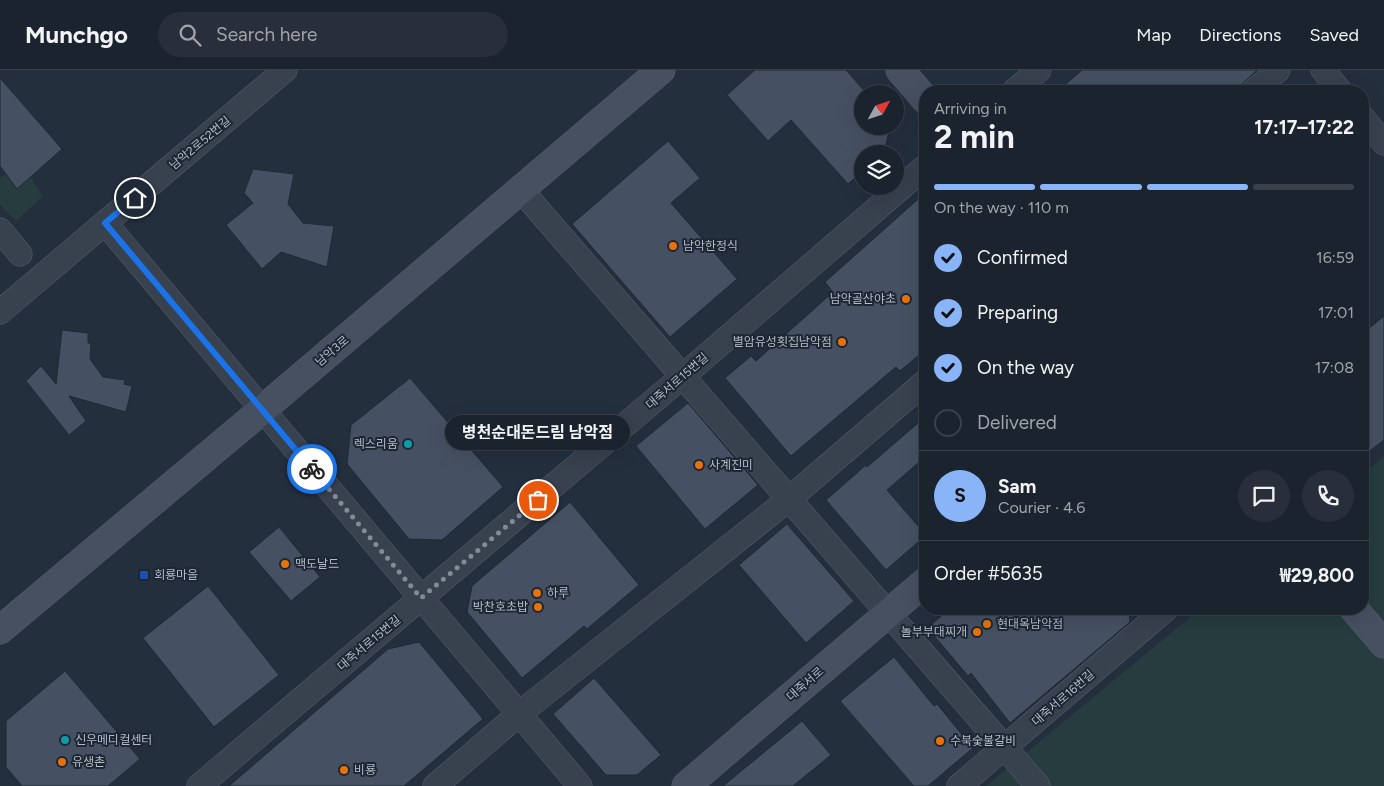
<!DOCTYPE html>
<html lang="en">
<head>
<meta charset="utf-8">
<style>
	:root { --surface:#1b232e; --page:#282f3a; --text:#f1f3f6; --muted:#a0a4aa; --line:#39404a; --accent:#8ab4f8 }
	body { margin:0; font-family:Figtree,"Noto Sans KR",sans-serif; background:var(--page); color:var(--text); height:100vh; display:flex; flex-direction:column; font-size:19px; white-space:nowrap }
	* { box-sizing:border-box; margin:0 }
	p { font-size:16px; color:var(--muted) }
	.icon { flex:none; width:28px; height:28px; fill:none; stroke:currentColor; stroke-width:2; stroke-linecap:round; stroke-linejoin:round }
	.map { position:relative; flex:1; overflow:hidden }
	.details { position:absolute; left:919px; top:15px; width:450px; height:530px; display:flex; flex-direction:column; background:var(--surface); border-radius:20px; box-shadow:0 5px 20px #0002,0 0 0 1px var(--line) }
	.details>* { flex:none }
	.needle { width:32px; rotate:50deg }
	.tools { position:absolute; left:854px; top:15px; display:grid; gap:10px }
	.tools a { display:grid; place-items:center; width:50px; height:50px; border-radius:50%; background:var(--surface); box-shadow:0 5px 20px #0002,0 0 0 1px var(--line); font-size:25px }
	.pin { position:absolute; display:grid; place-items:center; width:42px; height:42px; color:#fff; margin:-21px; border:2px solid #fff; border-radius:50%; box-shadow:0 1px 5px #0007 }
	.courier { position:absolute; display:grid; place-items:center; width:50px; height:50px; margin:-25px; border:4px solid #1a73e8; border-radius:50%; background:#fff; color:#222; box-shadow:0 1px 6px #0007 }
	.bubble { position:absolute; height:35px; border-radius:18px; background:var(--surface); box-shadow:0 5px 20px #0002,0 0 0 1px var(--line); font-size:16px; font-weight:700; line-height:35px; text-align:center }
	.headline em { font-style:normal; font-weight:700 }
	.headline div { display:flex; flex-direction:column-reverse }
	.headline { display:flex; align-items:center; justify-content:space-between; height:85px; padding:0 15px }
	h1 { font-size:32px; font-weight:700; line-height:38px }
	.bar { display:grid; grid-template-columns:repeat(4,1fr); gap:8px 5px; align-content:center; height:60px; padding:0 15px }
	.bar i { height:6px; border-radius:4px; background:var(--line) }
	.bar .active { background:var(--accent) }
	.bar p { grid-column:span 4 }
	.line { display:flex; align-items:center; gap:12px; padding:0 15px; border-top:1px solid var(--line) }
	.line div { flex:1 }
	.round { display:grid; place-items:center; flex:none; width:52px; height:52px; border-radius:26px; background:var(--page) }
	ol { padding:0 15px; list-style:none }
	li { display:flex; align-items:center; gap:15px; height:55px }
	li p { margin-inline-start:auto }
	li .icon { padding:5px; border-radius:50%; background:var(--accent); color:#111; stroke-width:4 }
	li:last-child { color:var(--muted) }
	li i { width:28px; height:28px; border:2px solid var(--line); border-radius:50% }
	header { display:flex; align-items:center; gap:30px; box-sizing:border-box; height:70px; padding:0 25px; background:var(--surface); border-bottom:1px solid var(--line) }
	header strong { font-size:24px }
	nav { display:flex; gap:28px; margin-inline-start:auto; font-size:18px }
	.search { width:350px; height:45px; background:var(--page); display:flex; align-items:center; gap:12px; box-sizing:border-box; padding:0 18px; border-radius:28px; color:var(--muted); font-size:19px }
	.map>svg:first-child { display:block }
</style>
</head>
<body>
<header>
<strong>Munchgo</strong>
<div class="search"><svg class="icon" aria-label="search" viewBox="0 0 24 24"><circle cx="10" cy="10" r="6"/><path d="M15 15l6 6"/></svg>Search here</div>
<nav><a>Map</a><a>Directions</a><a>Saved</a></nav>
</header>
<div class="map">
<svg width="1384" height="716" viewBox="0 0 1384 716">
	<rect width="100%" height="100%" fill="#242f3e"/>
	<!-- green -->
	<g fill="#263c3f">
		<polygon points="6,104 30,107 43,126 16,151 0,134 0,108"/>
		<polygon points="1384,386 1384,716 986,716 1200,539 1362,539 1363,404"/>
	</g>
	<!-- building -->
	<g fill="#455162" stroke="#1f2835">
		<polygon points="755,0 846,0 867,24 862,24 862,56 890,56 884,84 862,84 862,102 848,114 791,50 768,71 727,25"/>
		<polygon points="1082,0 1257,0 1235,21 1058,21"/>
		<polygon points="0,8 62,79 17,119 0,96"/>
		<polygon points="668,71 700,108 671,133 737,209 670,267 572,154"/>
		<polygon points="253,99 294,104 288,134 303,153 334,156 327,197 281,182 262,199 226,155 253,133 244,123"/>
		<polygon points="925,123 925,280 900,301 896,297 791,386 725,308 751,286 756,291 833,222 825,212"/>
		<polygon points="1384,246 1384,370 1362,387 1362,264"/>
		<polygon points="62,260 88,263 88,273 91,273 90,289 103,307 125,310 124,314 132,316 126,342 69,326 86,351 69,365 26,311 41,296 56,314"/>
		<polygon points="410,308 503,417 442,470 409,469 347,394 351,355"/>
		<polygon points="688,333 758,415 705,459 636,376"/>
		<polygon points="925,347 925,387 887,420 925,464 925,466 886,500 826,430 866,395 867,397"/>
		<polygon points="570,432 639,515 587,559 584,556 522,608 467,542 472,516"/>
		<polygon points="787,454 854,531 806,573 739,495"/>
		<polygon points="279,457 320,507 291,531 249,482"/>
		<polygon points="208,516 279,605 214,657 143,568"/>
		<polygon points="949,539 1129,539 1130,552 1010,653 971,603 968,606 931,562 931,555"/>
		<polygon points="419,572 483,649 404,716 229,716 388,579"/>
		<polygon points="894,587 934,636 937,634 973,678 928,716 914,716 840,631"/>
		<polygon points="65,601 140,689 108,716 22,716 6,697 6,651"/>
		<polygon points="594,608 661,685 637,705 606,705 553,644"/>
		<polygon points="802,651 831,685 793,716 723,716"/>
	</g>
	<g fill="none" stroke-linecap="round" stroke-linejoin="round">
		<!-- street casing -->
		<g stroke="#565f6c" stroke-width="25">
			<g id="street">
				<polyline points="1323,0 1340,21"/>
				<polyline points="1014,21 1039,0"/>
				<polyline points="1254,21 1278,0"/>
				<polyline points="1362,47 1384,73"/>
				<polyline points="521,120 1038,716"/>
				<polyline points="105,153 580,716"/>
				<polyline points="0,160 20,184"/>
				<polyline points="0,242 285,0"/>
				<polyline points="199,716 683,306 925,97"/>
				<polyline points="435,716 519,644 789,429 925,312"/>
				<polyline points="959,716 1165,540 1163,539"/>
			</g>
		</g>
		<!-- secondary casing -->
		<g stroke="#565f6c" stroke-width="29">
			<g id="secondary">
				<polyline points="900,0 925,29"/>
				<polyline points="1354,539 1384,574"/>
				<polyline points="0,560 262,340 661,0"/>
				<polyline points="686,716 925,512"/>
			</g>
		</g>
		<!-- street -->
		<use href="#street" stroke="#38414e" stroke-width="24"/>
		<!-- secondary -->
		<use href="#secondary" stroke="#465061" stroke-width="28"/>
	</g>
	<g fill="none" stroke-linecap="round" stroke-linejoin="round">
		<!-- done -->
		<polyline stroke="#828b98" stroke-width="5" stroke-dasharray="0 9" points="312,399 421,528 538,430"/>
		<!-- route -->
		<polyline stroke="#1a73e8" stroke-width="6" points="135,128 105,153 312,399"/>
	</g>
	<!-- markers -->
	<g fill="#e8710a" stroke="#1d2633" stroke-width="2">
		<circle cx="673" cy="176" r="5"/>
		<circle cx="906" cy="229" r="5"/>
		<circle cx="842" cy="272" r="5"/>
		<circle cx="699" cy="395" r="5"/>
		<circle cx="285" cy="494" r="5"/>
		<circle cx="537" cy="523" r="5"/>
		<circle cx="538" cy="537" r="5"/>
		<circle cx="987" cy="554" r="5"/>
		<circle cx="977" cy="562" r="5"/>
		<circle cx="940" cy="671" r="5"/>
		<circle cx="62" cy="692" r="5"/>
		<circle cx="344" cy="700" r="5"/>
	</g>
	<g fill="#0f9aa8" stroke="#1d2633" stroke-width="2">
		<circle cx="408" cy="374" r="5"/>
		<circle cx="65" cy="670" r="5"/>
	</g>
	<rect fill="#1a4fb4" stroke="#1d2633" stroke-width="2" x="139" y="500" width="10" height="10" rx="2.5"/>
	<g text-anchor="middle" stroke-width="4" stroke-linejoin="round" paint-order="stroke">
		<!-- street labels -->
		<g font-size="12" fill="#b4bcc9" stroke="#1d2633">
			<text transform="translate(200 73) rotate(-40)" y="4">남악2로52번길</text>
			<text transform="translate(332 281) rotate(-40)" y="4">남악3로</text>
			<text transform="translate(677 311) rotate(-41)" y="4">대죽서로15번길</text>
			<text transform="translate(369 573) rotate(-40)" y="4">대죽서로15번길</text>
			<text transform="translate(805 614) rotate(-41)" y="4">대죽서로</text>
			<text transform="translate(1063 628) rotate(-41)" y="4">대죽서로16번길</text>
		</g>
		<!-- poi labels -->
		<g font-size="12" fill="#b4bcc9" stroke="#1d2633" text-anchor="start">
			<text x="683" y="180">남악한정식</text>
			<text x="896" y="233" text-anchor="end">남악골산야초</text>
			<text x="832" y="276" text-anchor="end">별암유성횟집남악점</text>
			<text x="398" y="378" text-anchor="end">렉스리움</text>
			<text x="709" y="399">사계진미</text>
			<text x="295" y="498">맥도날드</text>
			<text x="154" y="509">회룡마을</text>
			<text x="547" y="527">하루</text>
			<text x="528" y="541" text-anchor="end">박찬호초밥</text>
			<text x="997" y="558">현대옥남악점</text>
			<text x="967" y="566" text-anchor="end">놀부부대찌개</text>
			<text x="75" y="674">신우메디컬센터</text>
			<text x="950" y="675">수북숯불갈비</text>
			<text x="72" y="696">유생촌</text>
			<text x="354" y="704">비룡</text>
		</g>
	</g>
</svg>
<div class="tools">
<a><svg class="needle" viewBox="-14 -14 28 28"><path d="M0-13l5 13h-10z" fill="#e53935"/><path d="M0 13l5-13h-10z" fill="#a0a4aa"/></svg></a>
<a><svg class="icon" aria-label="layers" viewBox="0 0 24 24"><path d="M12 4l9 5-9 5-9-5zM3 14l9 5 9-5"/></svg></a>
</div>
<div class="pin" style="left:538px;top:430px;background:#ea580c"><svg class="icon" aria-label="bag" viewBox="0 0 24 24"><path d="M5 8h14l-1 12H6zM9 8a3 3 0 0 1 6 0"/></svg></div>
<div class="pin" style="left:135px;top:128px;background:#1f2937"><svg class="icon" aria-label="home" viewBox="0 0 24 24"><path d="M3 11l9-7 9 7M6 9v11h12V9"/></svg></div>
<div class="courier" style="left:312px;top:399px"><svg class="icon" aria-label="bike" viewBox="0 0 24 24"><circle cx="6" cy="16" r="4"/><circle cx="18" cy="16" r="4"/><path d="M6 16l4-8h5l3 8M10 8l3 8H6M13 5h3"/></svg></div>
<div class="bubble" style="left:445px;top:345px;width:185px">병천순대돈드림 남악점</div>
<section class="details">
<div class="headline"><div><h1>2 min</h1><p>Arriving in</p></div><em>17:17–17:22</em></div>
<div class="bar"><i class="active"></i><i class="active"></i><i class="active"></i><i></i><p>On the way · 110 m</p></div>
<ol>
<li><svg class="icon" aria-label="check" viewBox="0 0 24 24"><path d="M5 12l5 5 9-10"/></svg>Confirmed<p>16:59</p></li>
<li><svg class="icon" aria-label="check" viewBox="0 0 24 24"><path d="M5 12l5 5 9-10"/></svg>Preparing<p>17:01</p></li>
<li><svg class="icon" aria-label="check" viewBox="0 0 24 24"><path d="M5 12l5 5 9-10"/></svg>On the way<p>17:08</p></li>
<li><i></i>Delivered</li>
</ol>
<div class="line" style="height:90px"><b class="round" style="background:var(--accent);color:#111">S</b><div><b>Sam</b><p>Courier · 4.6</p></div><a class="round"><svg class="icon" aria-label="chat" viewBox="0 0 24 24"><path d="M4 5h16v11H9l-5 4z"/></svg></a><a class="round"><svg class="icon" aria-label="phone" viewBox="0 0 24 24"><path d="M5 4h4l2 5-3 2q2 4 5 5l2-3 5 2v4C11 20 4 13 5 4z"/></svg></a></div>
<div class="line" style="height:65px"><div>Order #5635</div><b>₩29,800</b></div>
</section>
</div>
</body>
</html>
